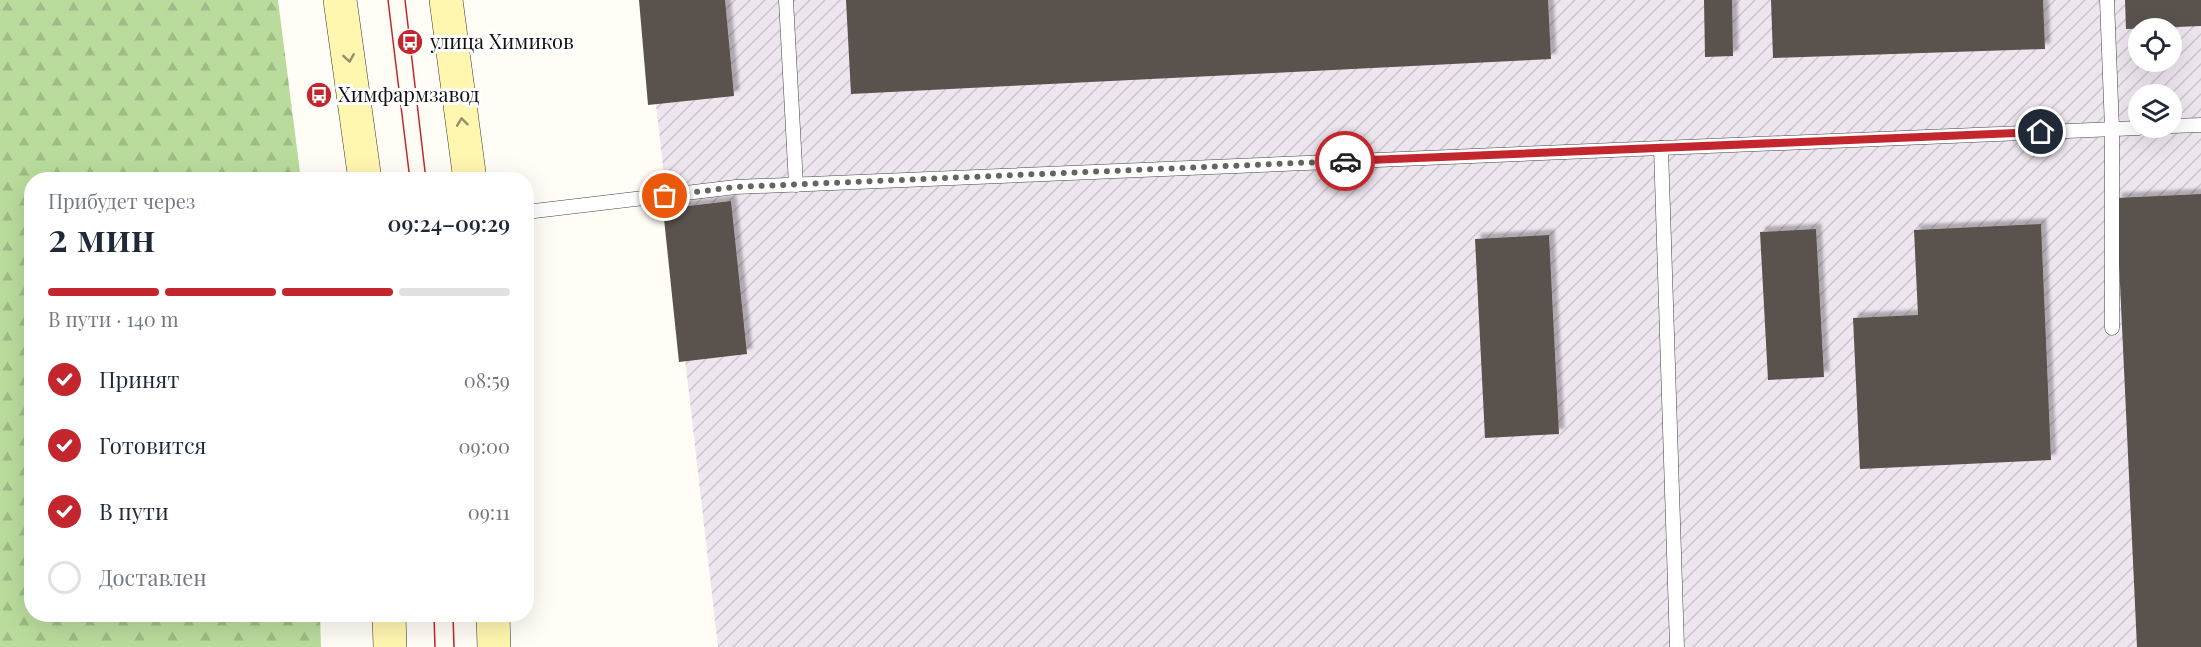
<!DOCTYPE html>
<html lang="ru">
<head>
<meta charset="utf-8">
<style>
	:root { --surface:#fff; --page:#f6f6f7; --text:#1f2937; --muted:#747a83; --line:#e0e1e3; --accent:#c4262e }
	body { margin:0; font-family:"Playfair Display",serif; background:var(--page); color:var(--text); height:100vh; display:flex; flex-direction:column; font-size:22px; white-space:nowrap }
	* { box-sizing:border-box; margin:0 }
	p { font-size:20px; color:var(--muted) }
	.icon { flex:none; width:33px; height:33px; fill:none; stroke:currentColor; stroke-width:2; stroke-linecap:round; stroke-linejoin:round }
	.map { position:relative; flex:1; overflow:hidden }
	.details { position:absolute; left:24px; top:172px; width:510px; height:450px; display:flex; flex-direction:column; background:var(--surface); border-radius:24px; box-shadow:0 6px 24px #0002 }
	.details>* { flex:none }
	.tools { position:absolute; left:2128px; top:18px; display:grid; gap:12px }
	.tools a { display:grid; place-items:center; width:54px; height:54px; border-radius:50%; background:var(--surface); box-shadow:0 6px 24px #0002; font-size:30px }
	.pin { position:absolute; display:grid; place-items:center; width:51px; height:51px; color:#fff; margin:-26px; border:3px solid #fff; border-radius:50%; box-shadow:0 2px 6px #0007 }
	.courier { position:absolute; display:grid; place-items:center; width:60px; height:60px; margin:-30px; border:4px solid #c4262e; border-radius:50%; background:#fff; color:#222; box-shadow:0 2px 8px #0007 }
	.head em { font-style:normal; font-weight:600 }
	.head div { display:flex; flex-direction:column-reverse }
	.head { display:flex; align-items:center; justify-content:space-between; height:102px; padding:0 24px }
	h1 { font-size:39px; font-weight:600; line-height:45px }
	.bar { display:grid; grid-template-columns:repeat(4,1fr); gap:9px 6px; align-content:center; height:72px; padding:0 24px }
	.bar i { height:8px; border-radius:4px; background:var(--line) }
	.bar .on { background:var(--accent) }
	.bar p { grid-column:span 4 }
	ol { padding:0 24px; list-style:none }
	li { display:flex; align-items:center; gap:18px; height:66px }
	li p { margin-inline-start:auto }
	li .icon { padding:6px; border-radius:50%; background:var(--accent); color:#fff; stroke-width:4 }
	li:last-child { color:var(--muted) }
	li i { width:33px; height:33px; border:3px solid var(--line); border-radius:50% }
	.map>svg:first-child { display:block }
</style>
</head>
<body>
<div class="map">
<svg width="2201" height="647" viewBox="0 0 2201 647">
	<defs>
		<pattern id="industrial-furrows" width="10" height="10" patternUnits="userSpaceOnUse" patternTransform="scale(1.5)"><rect width="10" height="10" fill="#eee6ef"/><path d="M-1 1l2-2M0 10L10 0M9 11l2-2" fill="none" stroke="#cbc4cc"/></pattern>
		<pattern id="forest-firs" width="22" height="20" patternUnits="userSpaceOnUse" patternTransform="scale(1.5)"><rect width="22" height="20" fill="#b9dc9c"/><path d="M5 1l3.5 6h-7zM16 11l3.5 6h-7z" fill="#9ebc85"/></pattern>
		<filter id="shadow"><feDropShadow dx="5.5" dy="-5.5" stdDeviation="1.5" flood-color="#0004"/></filter>
	</defs>
	<rect width="100%" height="100%" fill="#fffdf5"/>
	<!-- industrial -->
	<path fill="url(#industrial-furrows)" fill-rule="evenodd" d="M644,0h1557v647h-1483zM2139,28h33v34h-33zM2139,94h33v34h-33z"/>
	<!-- forest -->
	<polygon fill="url(#forest-firs)" points="0,0 278,0 301,180 32,180 32,615 320,615 321,647 0,647"/>
	<!-- building -->
	<g fill="#5a524d" filter="url(#shadow)">
		<polygon points="639,0 725,0 734,96 648,105"/>
		<polygon points="846,0 1548,0 1551,59 851,94"/>
		<polygon points="1704,0 1732,0 1733,56 1705,57"/>
		<polygon points="1771,0 2043,0 2045,49 1773,58"/>
		<polygon points="2125,0 2201,0 2201,26 2126,29"/>
		<polygon points="2201,194 2201,647 2137,647 2116,198"/>
		<polygon points="731,201 747,354 679,362 663,209"/>
		<polygon points="2041,224 2051,460 1860,469 1853,318 1918,315 1914,230"/>
		<polygon points="1816,229 1824,377 1768,380 1760,232"/>
		<polygon points="1549,235 1559,434 1485,438 1475,239"/>
	</g>
	<g fill="none" stroke-linecap="round" stroke-linejoin="round">
		<!-- service casing -->
		<g stroke="#444" stroke-width="15">
			<g id="service">
				<polyline points="786,0 796,185"/>
				<polyline points="2107,0 2112,129 2112,328"/>
				<polyline points="2172,126 2201,125"/>
				<polyline points="1661,148 1677,647"/>
				<polyline points="526,212 736,187 2139,128"/>
			</g>
		</g>
		<!-- secondary casing -->
		<g stroke="#333" stroke-width="34">
			<g id="secondary">
				<polyline points="340,0 365,180"/>
				<polyline points="446,0 470,180"/>
				<polyline points="389,615 390,647"/>
				<polyline points="493,615 494,647"/>
			</g>
		</g>
		<!-- service -->
		<use href="#service" stroke="#fff" stroke-width="14"/>
		<!-- secondary -->
		<use href="#secondary" stroke="#fff6b0" stroke-width="33"/>
		<!-- tram -->
		<g stroke="#c4262e" stroke-width="1.5">
			<polyline points="388,0 410,180"/>
			<polyline points="405,0 426,180"/>
			<polyline points="434,615 435,647"/>
			<polyline points="453,615 454,647"/>
		</g>
	</g>
	<!-- one-way arrows -->
	<defs><path id="oneway-chevron" d="M-2-3.5L2.5 0L-2 3.5" fill="none" stroke-width="1.6" stroke-linecap="round" stroke-linejoin="round" transform="scale(1.5)"/></defs>
	<g stroke="#948f68">
		<use href="#oneway-chevron" transform="translate(349 58) rotate(81)"/>
		<use href="#oneway-chevron" transform="translate(462 122) rotate(-97)"/>
	</g>
	<g fill="none" stroke-linecap="round" stroke-linejoin="round">
		<!-- done -->
		<polyline stroke="#646461" stroke-width="6" stroke-dasharray="0 10.8" points="665,196 735,187 1345,161"/>
		<!-- route -->
		<polyline stroke="#c4262e" stroke-width="8" points="1345,161 2041,132"/>
	</g>
	<!-- icons -->
	<defs>
		<g id="bus-disc" transform="scale(1.35)"><circle r="9.5" fill="#c4262e" stroke="#fff"/><path d="M-5-6H5V4H4V6H2V4H-2V6H-4V4H-5ZM-3.5-4V0h7V-4ZM-3.5 1.2v1.5H-2V1.2ZM2 1.2v1.5H3.5V1.2Z" fill="#fff"/></g>
	</defs>
	<g fill-rule="evenodd">
		<use href="#bus-disc" x="410" y="42"/>
		<use href="#bus-disc" x="319" y="95"/>
	</g>
	<g text-anchor="middle" stroke-width="6" stroke-linejoin="round" paint-order="stroke">
		<!-- poi labels -->
		<g font-size="20" fill="#111" stroke="#fff" text-anchor="start">
			<text x="430" y="49">улица Химиков</text>
			<text x="338" y="102">Химфармзавод</text>
		</g>
	</g>
</svg>
<div class="tools">
<a><svg class="icon" aria-label="locate" viewBox="0 0 24 24"><circle cx="12" cy="12" r="6"/><path d="M12 2v4M12 18v4M2 12h4M18 12h4"/></svg></a>
<a><svg class="icon" aria-label="layers" viewBox="0 0 24 24"><path d="M12 4l9 5-9 5-9-5zM3 14l9 5 9-5"/></svg></a>
</div>
<div class="pin" style="left:665px;top:196px;background:#ea580c"><svg class="icon" aria-label="bag" viewBox="0 0 24 24"><path d="M5 8h14l-1 12H6zM9 8a3 3 0 0 1 6 0"/></svg></div>
<div class="pin" style="left:2041px;top:132px;background:#1f2937"><svg class="icon" aria-label="home" viewBox="0 0 24 24"><path d="M3 11l9-7 9 7M6 9v11h12V9"/></svg></div>
<div class="courier" style="left:1345px;top:161px"><svg class="icon" aria-label="car" viewBox="0 0 24 24"><path d="M5 17H2v-5l4-1 3-4h7l3 4 3 1v5h-3M9 17h6M6 11h13"/><circle cx="7" cy="17" r="2"/><circle cx="17" cy="17" r="2"/></svg></div>
<section class="details">
<div class="head"><div><h1>2 мин</h1><p>Прибудет через</p></div><em>09:24–09:29</em></div>
<div class="bar"><i class="on"></i><i class="on"></i><i class="on"></i><i></i><p>В пути · 140 m</p></div>
<ol>
<li><svg class="icon" aria-label="check" viewBox="0 0 24 24"><path d="M5 12l5 5 9-10"/></svg>Принят<p>08:59</p></li>
<li><svg class="icon" aria-label="check" viewBox="0 0 24 24"><path d="M5 12l5 5 9-10"/></svg>Готовится<p>09:00</p></li>
<li><svg class="icon" aria-label="check" viewBox="0 0 24 24"><path d="M5 12l5 5 9-10"/></svg>В пути<p>09:11</p></li>
<li><i></i>Доставлен</li>
</ol>
</section>
</div>
</body>
</html>
